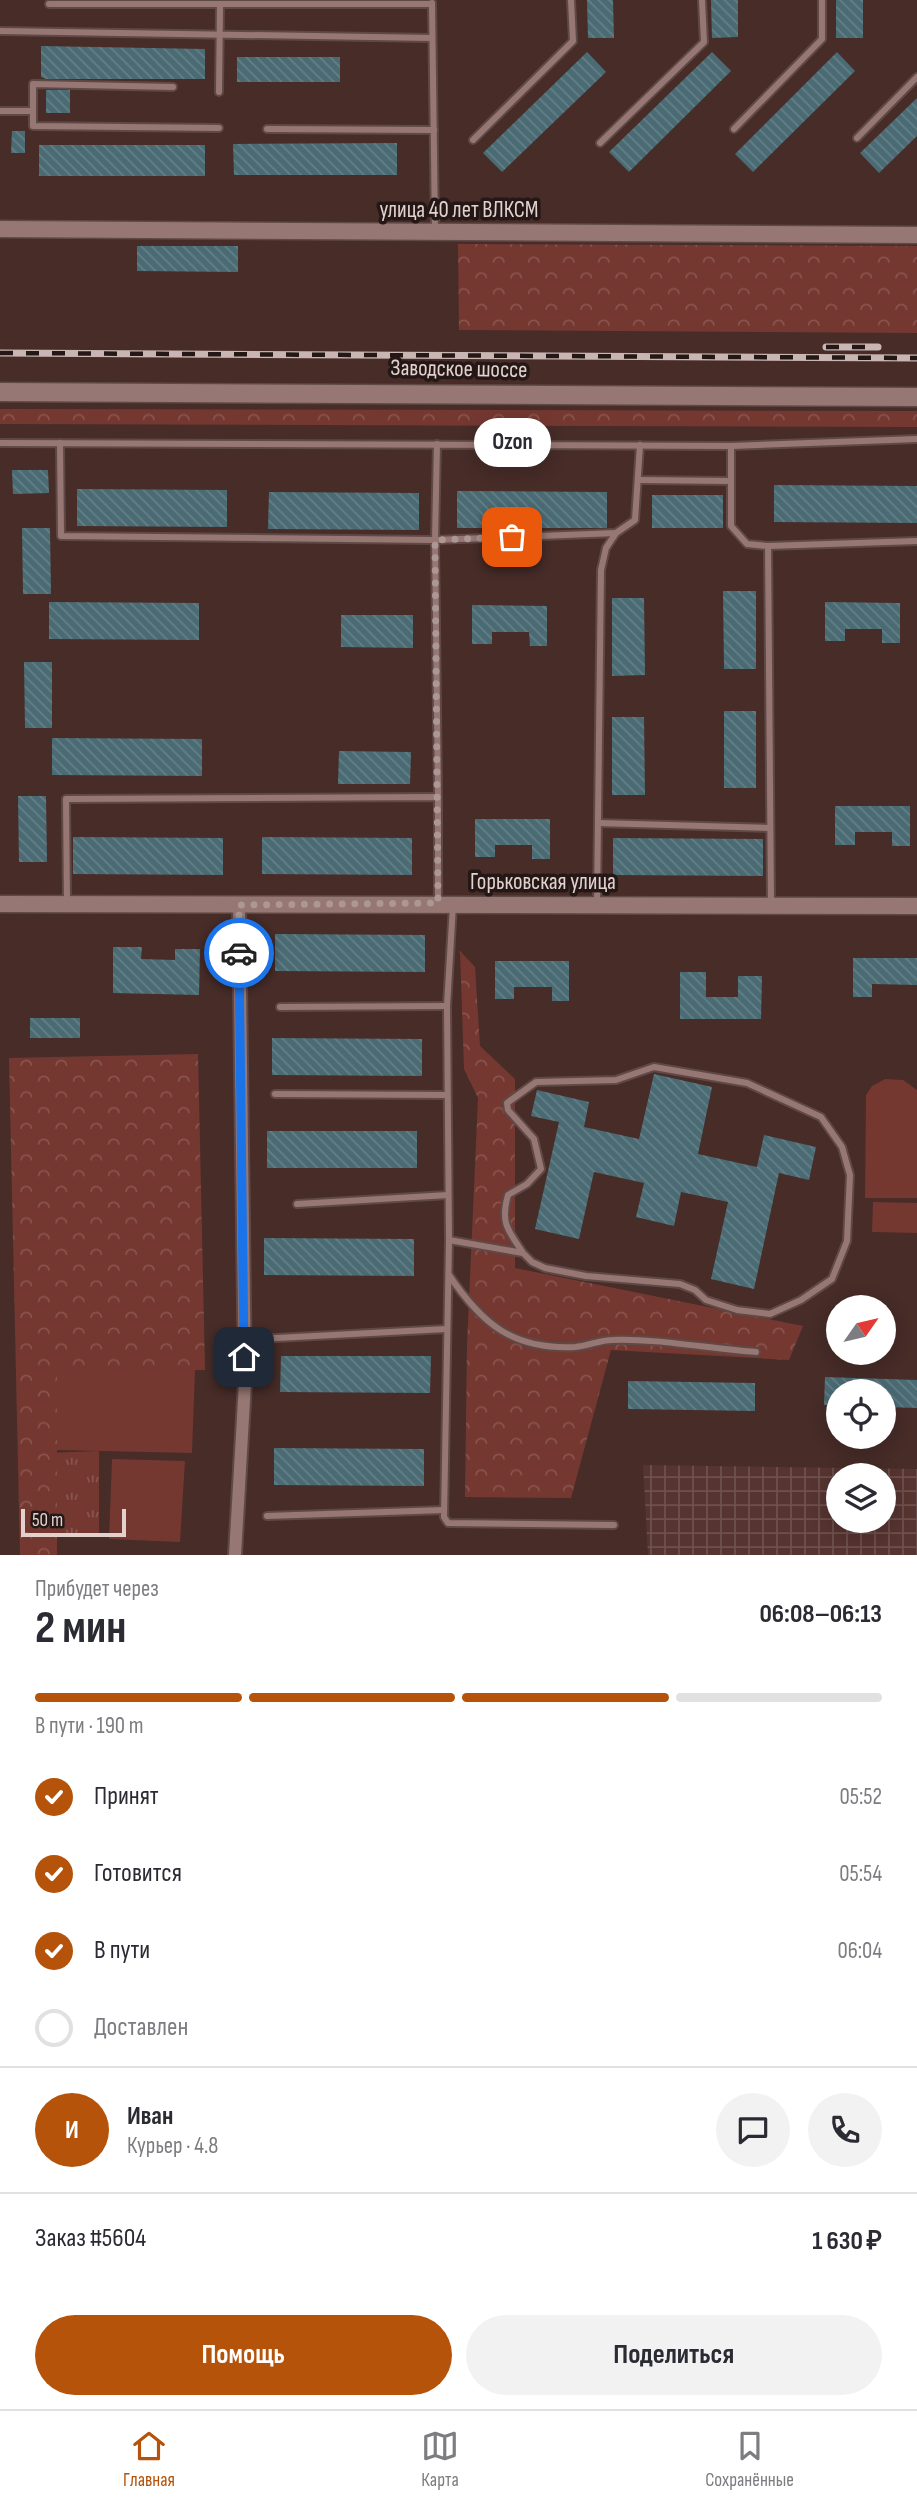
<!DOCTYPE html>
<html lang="ru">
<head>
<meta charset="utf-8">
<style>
	:root { --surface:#fff; --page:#f2f2f3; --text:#2b2b33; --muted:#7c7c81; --line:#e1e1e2; --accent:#b45309 }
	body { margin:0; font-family:"Sofia Sans Condensed",sans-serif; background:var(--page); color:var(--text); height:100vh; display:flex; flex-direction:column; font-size:26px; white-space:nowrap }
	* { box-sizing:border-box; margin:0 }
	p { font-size:23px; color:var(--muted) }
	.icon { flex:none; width:38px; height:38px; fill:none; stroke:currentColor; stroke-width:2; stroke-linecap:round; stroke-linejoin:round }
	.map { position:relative; height:1555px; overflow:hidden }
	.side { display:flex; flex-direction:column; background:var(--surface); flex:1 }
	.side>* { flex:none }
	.needle { width:46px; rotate:56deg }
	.buttons { position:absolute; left:826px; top:1295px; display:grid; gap:14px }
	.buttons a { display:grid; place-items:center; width:70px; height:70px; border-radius:50%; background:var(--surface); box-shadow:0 4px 18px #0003; font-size:35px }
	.scale { position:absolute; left:21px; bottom:18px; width:105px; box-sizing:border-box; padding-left:7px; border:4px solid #e3d1ce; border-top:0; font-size:19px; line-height:24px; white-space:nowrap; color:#e3d1ce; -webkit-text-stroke:5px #241816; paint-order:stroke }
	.pin { position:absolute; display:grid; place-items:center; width:60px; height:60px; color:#fff; margin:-30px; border-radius:14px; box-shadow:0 4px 10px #0006 }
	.courier { position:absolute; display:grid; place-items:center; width:70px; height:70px; margin:-35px; border:5px solid #1a73e8; border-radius:50%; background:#fff; color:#222; box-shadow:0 2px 9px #0007 }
	.bubble { position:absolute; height:49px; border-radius:24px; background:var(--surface); box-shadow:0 4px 18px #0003; font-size:23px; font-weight:700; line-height:49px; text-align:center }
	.overview em { font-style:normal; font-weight:700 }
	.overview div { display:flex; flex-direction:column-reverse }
	.overview { display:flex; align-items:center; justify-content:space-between; height:119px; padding:0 35px }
	h1 { font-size:46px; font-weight:700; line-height:52px }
	.bar { display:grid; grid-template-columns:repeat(4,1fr); gap:10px 7px; align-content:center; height:84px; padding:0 35px }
	.bar i { height:9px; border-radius:5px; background:var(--line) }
	.bar .on { background:var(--accent) }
	.bar p { grid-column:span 4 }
	.line { display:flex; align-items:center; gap:18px; padding:0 35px; border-top:2px solid var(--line) }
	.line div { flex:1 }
	.round { display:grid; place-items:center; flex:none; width:74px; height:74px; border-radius:37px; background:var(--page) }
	ol { padding:0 35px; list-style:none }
	li { display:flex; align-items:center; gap:21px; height:77px }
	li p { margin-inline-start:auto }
	li .icon { padding:7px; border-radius:50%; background:var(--accent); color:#fff; stroke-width:4 }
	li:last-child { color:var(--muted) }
	li i { width:38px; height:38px; border:4px solid var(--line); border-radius:50% }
	.button { display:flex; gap:14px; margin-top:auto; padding:14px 35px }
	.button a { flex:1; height:80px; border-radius:42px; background:var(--accent); color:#fff; font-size:28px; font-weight:700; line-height:80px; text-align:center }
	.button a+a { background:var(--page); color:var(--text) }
	.tab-bar { display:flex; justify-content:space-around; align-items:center; height:98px; border-top:2px solid var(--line); background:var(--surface); font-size:19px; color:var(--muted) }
	.tab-bar a { display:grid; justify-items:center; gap:4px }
	.tab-bar .on { color:var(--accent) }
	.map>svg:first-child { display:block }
</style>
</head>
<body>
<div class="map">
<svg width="917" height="1555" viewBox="0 0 917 1555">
	<defs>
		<pattern id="industrial-grid" width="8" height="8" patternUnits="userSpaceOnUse" patternTransform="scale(1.75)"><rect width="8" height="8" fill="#563430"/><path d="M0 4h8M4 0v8" fill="none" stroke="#6e504d"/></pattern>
		<pattern id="grass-tufts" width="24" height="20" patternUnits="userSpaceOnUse" patternTransform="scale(1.75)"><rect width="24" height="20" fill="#743831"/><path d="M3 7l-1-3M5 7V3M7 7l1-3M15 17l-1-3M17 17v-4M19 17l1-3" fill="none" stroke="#88544e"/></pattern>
		<pattern id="forest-crowns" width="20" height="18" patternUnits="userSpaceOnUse" patternTransform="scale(1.75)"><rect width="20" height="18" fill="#743831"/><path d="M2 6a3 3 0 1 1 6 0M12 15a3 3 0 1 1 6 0" fill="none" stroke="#88544e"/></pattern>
		<pattern id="building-back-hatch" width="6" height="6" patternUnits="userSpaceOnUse" patternTransform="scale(1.75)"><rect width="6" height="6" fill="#4a6b74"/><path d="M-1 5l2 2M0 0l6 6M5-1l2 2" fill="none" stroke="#647f87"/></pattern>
	</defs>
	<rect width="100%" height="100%" fill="#472c28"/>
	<!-- industrial -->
	<path fill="url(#industrial-grid)" fill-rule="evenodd" d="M643,1465l274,4v86h-269zM838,1475h46v46h-46z"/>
	<!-- grass -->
	<polygon fill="url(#grass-tufts)" points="99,1451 99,1537 46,1534 47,1453"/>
	<!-- forest -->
	<g fill="url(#forest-crowns)">
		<polygon points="458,244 917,246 917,333 459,330"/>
		<polygon points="0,409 917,411 917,427 0,424"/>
		<polygon points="460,951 475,967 480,1046 515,1079 515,1268 803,1326 789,1360 611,1350 571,1498 465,1497 467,1345 478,1098 464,1069"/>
		<polygon points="198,1054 205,1370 57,1370 57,1555 20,1555 9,1058"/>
	</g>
	<!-- pitch -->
	<g fill="#743831">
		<polygon points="885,1079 903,1080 917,1090 917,1198 865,1198 866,1095 872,1086"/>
		<polygon points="873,1202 917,1203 917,1233 872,1232"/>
		<polygon points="57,1370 195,1370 192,1453 57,1450"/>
		<polygon points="112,1459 185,1461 180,1542 109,1539"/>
	</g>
	<!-- building -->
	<g fill="url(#building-back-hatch)">
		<polygon points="587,0 613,0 614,38 588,38"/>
		<polygon points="711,0 738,0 738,37 712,38"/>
		<rect x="836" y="0" width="27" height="38"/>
		<polygon points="41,46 205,49 205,79 46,79 41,77"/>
		<polygon points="587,52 606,72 502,172 483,153"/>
		<polygon points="712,52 731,71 629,172 609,152"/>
		<polygon points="837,52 855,71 753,172 735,154"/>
		<rect x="237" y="57" width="103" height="25"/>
		<rect x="46" y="90" width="24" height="23"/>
		<polygon points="917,98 917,136 879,173 860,153"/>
		<polygon points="12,131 25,131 25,153 11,153"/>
		<polygon points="397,143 397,175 234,175 233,144"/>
		<rect x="39" y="145" width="166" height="31"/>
		<polygon points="137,246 238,246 238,272 137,271"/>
		<polygon points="12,470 48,470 49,493 13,494"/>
		<polygon points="774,485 917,486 917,523 774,522"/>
		<polygon points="77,489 227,490 227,527 77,526"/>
		<polygon points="457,491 607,492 607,528 457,528"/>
		<polygon points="269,492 419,493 419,530 268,529"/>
		<rect x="652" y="495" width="71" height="33"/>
		<polygon points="22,528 50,528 51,594 23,594"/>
		<polygon points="723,591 756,591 756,669 724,669"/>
		<polygon points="612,598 644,598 645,675 612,676"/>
		<polygon points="49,602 199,603 199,640 49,639"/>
		<polygon points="825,602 900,603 900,643 882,643 882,629 845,629 845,641 825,641"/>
		<polygon points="472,605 547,606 547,646 530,646 529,632 492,632 492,644 472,644"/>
		<polygon points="341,615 413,615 413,648 341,647"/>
		<polygon points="24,662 52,662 52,728 25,728"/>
		<rect x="724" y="711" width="32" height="77"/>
		<polygon points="612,717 644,717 645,795 612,795"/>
		<polygon points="52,738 202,739 202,776 52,775"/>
		<polygon points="339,751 411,752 410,784 338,784"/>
		<polygon points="18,796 46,796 47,862 19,862"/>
		<polygon points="835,806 910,806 910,846 892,846 892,832 855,832 855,845 835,845"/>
		<polygon points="475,819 550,819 550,859 532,859 532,845 495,845 495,857 475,857"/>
		<polygon points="73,837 223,838 223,875 73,874"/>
		<polygon points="262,837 412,838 412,875 262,874"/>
		<polygon points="613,838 763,839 763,876 613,875"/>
		<polygon points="275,934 425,935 425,972 275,971"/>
		<polygon points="113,947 142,947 141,959 175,960 175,949 200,949 199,995 113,993"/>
		<polygon points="853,958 917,958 917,985 872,984 872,997 853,997"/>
		<polygon points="495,961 569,961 569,1001 552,1001 552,987 514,987 514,999 495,999"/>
		<polygon points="680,972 706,972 706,997 738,997 738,976 762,976 761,1019 680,1019"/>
		<rect x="30" y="1018" width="50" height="20"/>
		<polygon points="272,1038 422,1039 422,1076 272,1075"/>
		<polygon points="654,1074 712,1087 698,1154 757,1167 764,1135 816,1147 809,1180 779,1173 754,1289 711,1279 728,1202 681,1192 674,1226 636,1217 644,1183 594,1172 579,1239 535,1229 559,1122 531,1116 537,1090 589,1102 584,1127 639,1139"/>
		<rect x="267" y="1131" width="150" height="37"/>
		<polygon points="264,1238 414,1239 414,1276 264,1275"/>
		<polygon points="281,1356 431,1356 430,1393 280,1392"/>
		<polygon points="825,1377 917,1380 917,1408 884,1407 884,1391 838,1391 838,1406 824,1405"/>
		<polygon points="628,1381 755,1383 755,1411 628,1409"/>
		<polygon points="274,1448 424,1449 424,1486 274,1485"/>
	</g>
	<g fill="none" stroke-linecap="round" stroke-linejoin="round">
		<!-- service casing -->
		<g stroke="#5f4946" stroke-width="10">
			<g id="service">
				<polyline points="432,3 435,230"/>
				<polyline points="49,4 432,4"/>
				<polyline points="0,31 432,38"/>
				<polyline points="219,92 220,4"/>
				<polyline points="0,111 33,111 33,126 219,128"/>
				<polyline points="33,111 33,84 173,87"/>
				<polyline points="267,129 434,130"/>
				<polyline points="734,129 822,39 822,0"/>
				<polyline points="857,138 917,77"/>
				<polyline points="473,140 573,41 571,0"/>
				<polyline points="600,143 704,42 702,0"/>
				<polyline points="0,443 731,446 917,439"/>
				<polyline points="60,443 61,536 435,540 616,533"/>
				<polyline points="437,444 435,540 438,797"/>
				<polyline points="731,446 731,526 747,544 768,546 771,904"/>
				<polyline points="640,480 731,481"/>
				<polyline points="768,546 917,541"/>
				<polyline points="598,823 769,828"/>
				<polyline points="67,903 66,799 438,797 438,903"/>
				<polyline points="597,903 601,570 606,548 616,533 635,520 640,445"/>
				<polyline points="453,905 447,1006 449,1240 444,1517 448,1523 614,1525"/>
				<polyline points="280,1007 447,1006"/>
				<polyline points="275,1094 447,1095"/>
				<polyline points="297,1204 448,1195"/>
				<path d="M449,1240l74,13 9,9 13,6 41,8 94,8 15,6 11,10 31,10 33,4 31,-14 31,-21 15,-38 3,-66 -8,-28 -21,-30 -74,-34 -93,-16 -38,13 -80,2 -29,21 1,7 26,29 7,30 -14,15 -19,11c-8,28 0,35 15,58"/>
				<path d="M449,1275c33,49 64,75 126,72 13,-1 25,-7 37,-7 42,-2 100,9 144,12"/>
				<polyline points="258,1339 446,1329"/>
				<polyline points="267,1516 444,1510"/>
			</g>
		</g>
		<!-- minor casing -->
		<g stroke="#5f4946" stroke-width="16">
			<polyline id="minor" points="235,1555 245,1383 239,905"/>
		</g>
		<!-- tertiary casing -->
		<g stroke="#5f4946" stroke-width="19">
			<g id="tertiary">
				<polyline points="0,229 917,235"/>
				<polyline points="0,904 917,906"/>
			</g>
		</g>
		<!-- secondary casing -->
		<g stroke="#5f4946" stroke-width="21">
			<polyline id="secondary" points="0,392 917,397"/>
		</g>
		<!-- service -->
		<use href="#service" stroke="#977773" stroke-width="6"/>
		<!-- minor -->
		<use href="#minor" stroke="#977773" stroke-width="12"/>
		<!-- tertiary -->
		<use href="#tertiary" stroke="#977773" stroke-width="16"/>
		<!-- secondary -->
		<use href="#secondary" stroke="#977773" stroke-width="18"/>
		<!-- rail casing -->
		<g stroke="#c9b6b3" stroke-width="7">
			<g id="rail">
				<polyline points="826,347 878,347"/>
				<polyline points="0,353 917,358"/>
			</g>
		</g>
		<!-- rail -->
		<use href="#rail" stroke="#241816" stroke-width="4.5" stroke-dasharray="13" stroke-linecap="butt"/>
	</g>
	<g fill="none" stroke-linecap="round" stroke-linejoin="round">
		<!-- done -->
		<polyline stroke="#ac9794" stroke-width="7" stroke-dasharray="0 12.6" points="239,953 239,905 438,903 435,540 512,537"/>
		<!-- route -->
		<polyline stroke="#1a73e8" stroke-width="9" points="239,953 244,1357"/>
	</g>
	<g text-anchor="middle" stroke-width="7" stroke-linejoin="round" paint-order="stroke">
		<!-- street labels -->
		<g font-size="23" fill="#e3d1ce" stroke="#241816">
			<text x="459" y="217">улица 40 лет ВЛКСМ</text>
			<text transform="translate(459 368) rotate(1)" y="8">Заводское шоссе</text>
			<text x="543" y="889">Горьковская улица</text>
		</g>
	</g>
</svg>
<div class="buttons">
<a><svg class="needle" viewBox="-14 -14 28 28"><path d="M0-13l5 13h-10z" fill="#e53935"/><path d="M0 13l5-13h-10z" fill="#7c7c81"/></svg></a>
<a><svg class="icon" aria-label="locate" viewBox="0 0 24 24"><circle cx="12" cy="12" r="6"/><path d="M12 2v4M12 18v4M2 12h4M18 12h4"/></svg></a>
<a><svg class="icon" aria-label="layers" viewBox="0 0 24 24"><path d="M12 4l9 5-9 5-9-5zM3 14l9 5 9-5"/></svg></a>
</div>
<div class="scale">50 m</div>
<div class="pin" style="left:512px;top:537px;background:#ea580c"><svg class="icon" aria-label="bag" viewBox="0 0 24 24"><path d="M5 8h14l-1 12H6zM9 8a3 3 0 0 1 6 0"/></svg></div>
<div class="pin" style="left:244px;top:1357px;background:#1f2937"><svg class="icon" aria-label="home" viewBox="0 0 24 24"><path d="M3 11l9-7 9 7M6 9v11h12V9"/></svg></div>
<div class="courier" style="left:239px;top:953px"><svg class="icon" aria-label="car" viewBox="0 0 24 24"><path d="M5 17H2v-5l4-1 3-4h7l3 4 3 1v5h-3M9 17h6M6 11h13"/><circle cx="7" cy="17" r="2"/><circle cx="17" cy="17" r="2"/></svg></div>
<div class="bubble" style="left:474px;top:418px;width:77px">Ozon</div>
</div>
<section class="side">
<div class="overview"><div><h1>2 мин</h1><p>Прибудет через</p></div><em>06:08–06:13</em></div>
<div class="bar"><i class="on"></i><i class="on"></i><i class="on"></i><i></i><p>В пути · 190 m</p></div>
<ol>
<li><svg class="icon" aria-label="check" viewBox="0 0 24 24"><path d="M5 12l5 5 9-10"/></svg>Принят<p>05:52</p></li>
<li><svg class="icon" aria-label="check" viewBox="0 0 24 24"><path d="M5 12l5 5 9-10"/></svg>Готовится<p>05:54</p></li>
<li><svg class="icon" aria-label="check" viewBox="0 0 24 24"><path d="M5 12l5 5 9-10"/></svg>В пути<p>06:04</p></li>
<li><i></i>Доставлен</li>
</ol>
<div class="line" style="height:126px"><b class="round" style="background:var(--accent);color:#fff">И</b><div><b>Иван</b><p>Курьер · 4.8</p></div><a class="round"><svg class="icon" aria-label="chat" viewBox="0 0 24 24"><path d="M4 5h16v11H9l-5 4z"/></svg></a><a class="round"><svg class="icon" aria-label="phone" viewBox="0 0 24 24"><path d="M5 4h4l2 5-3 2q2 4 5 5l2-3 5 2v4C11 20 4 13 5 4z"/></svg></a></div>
<div class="line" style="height:91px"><div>Заказ #5604</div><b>1 630 ₽</b></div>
<div class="button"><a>Помощь</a><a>Поделиться</a></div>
</section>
<nav class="tab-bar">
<a class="on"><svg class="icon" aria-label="home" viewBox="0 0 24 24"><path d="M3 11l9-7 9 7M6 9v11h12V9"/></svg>Главная</a>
<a><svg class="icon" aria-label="map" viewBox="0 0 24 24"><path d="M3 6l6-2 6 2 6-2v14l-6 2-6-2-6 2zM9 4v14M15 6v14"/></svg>Карта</a>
<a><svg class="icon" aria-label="saved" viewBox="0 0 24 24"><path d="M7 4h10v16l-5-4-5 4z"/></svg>Сохранённые</a>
</nav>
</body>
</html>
